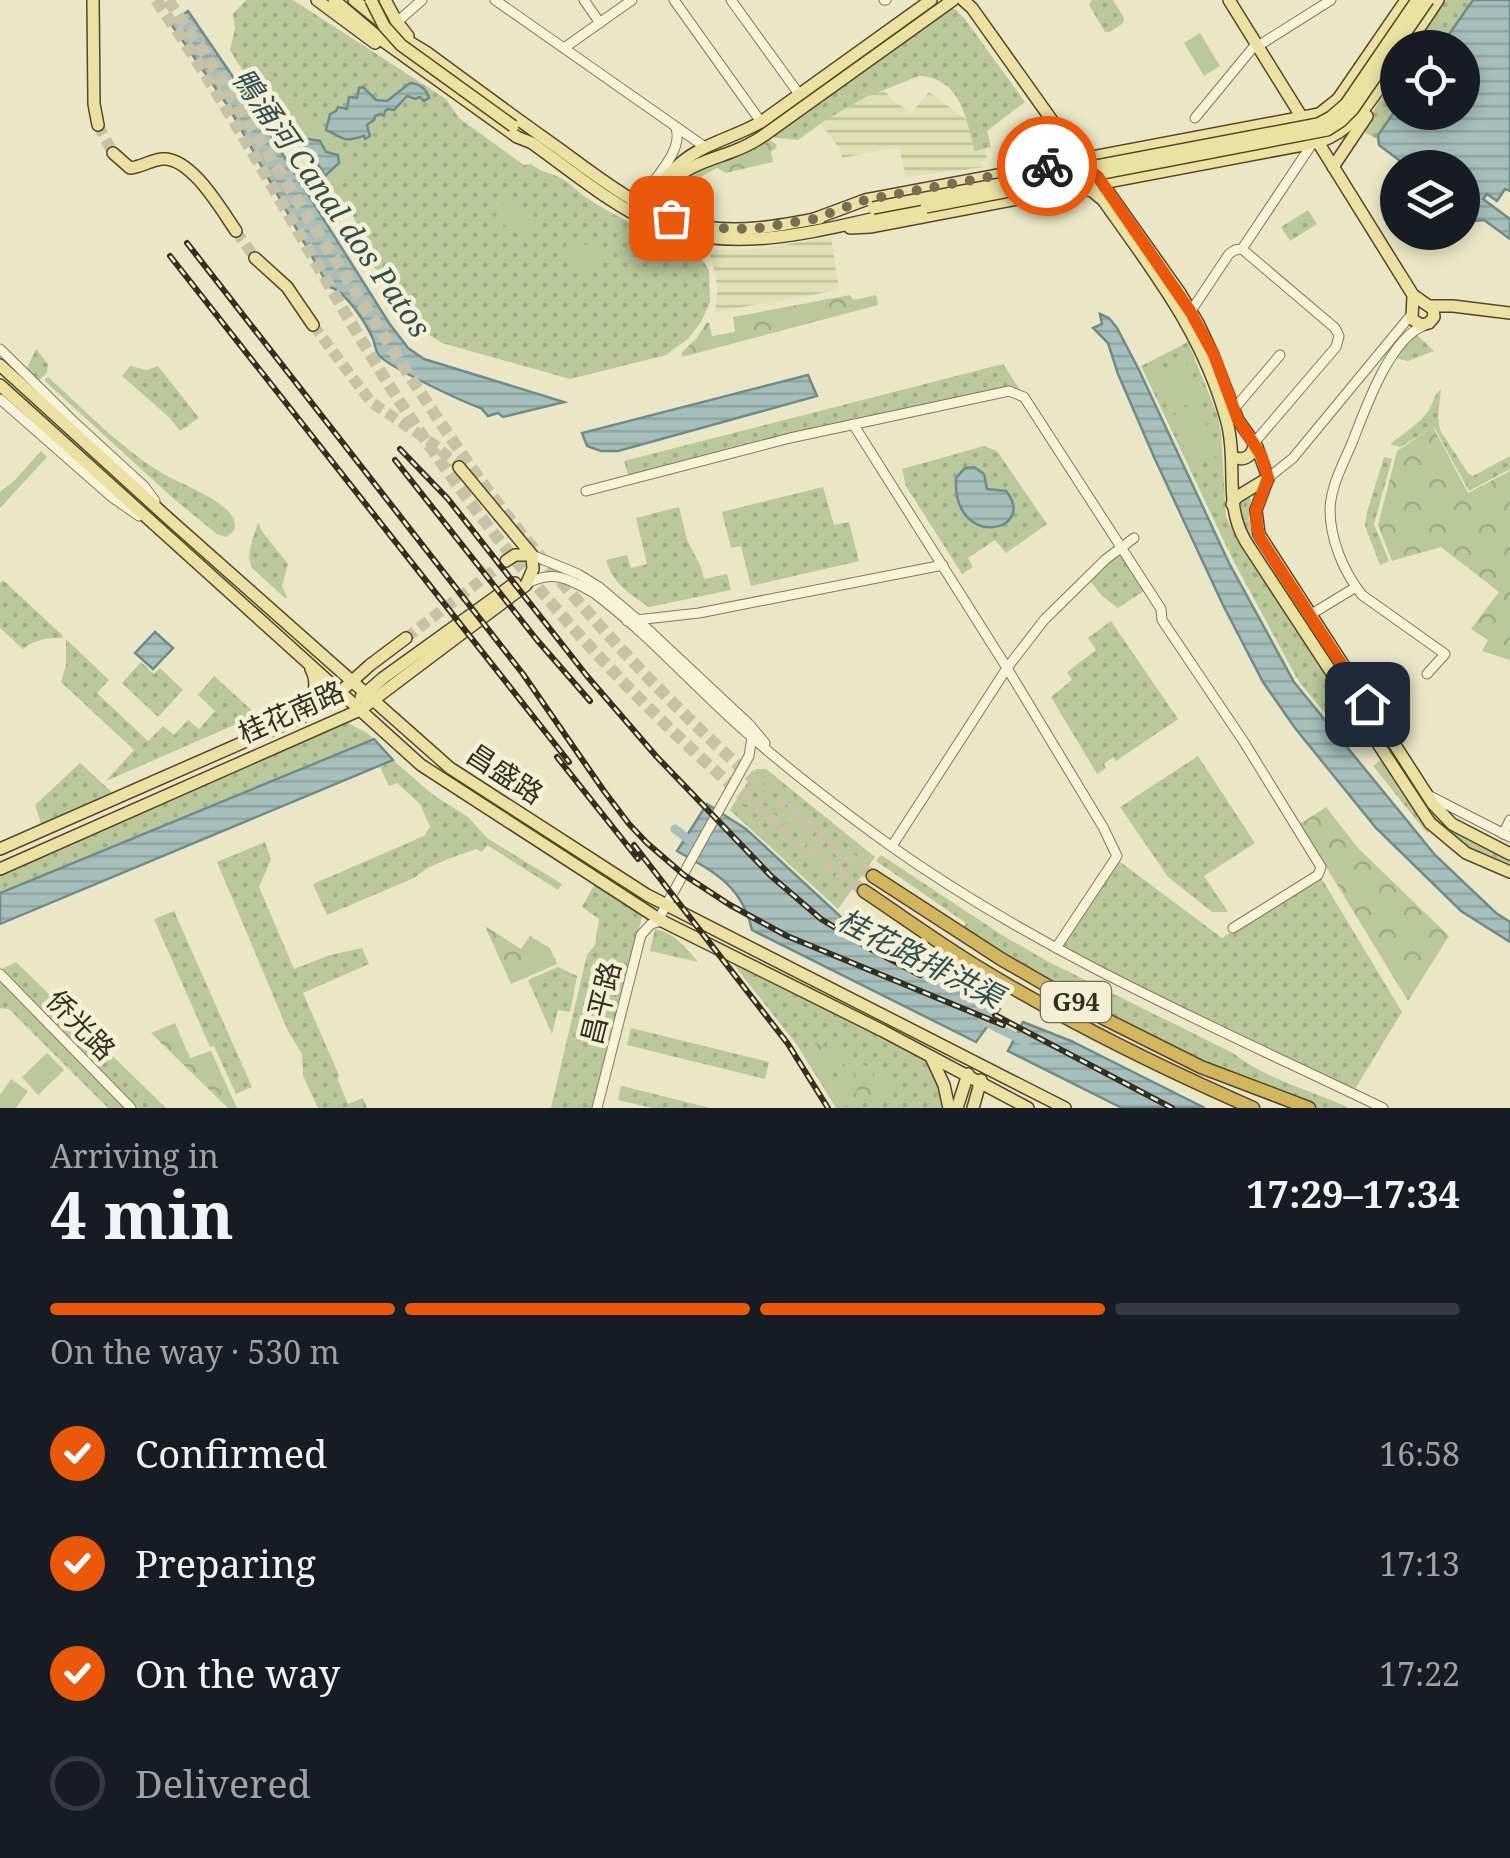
<!DOCTYPE html>
<html lang="en">
<head>
<meta charset="utf-8">
<style>
	:root { --surface:#171b24; --page:#20242c; --text:#f1f3f6; --muted:#9ea1a6; --line:#363941; --accent:#ea580c }
	body { margin:0; font-family:"Noto Serif","Noto Sans SC",serif; background:var(--page); color:var(--text); height:100vh; display:flex; flex-direction:column; font-size:38px; white-space:nowrap }
	* { box-sizing:border-box; margin:0 }
	p { font-size:32px; color:var(--muted) }
	.icon { flex:none; width:55px; height:55px; fill:none; stroke:currentColor; stroke-width:2; stroke-linecap:round; stroke-linejoin:round }
	.map { position:relative; height:1108px; overflow:hidden }
	.drawer { display:flex; flex-direction:column; background:var(--surface); flex:1 }
	.drawer>* { flex:none }
	.buttons { position:absolute; left:1380px; top:30px; display:grid; gap:20px }
	.buttons a { display:grid; place-items:center; width:100px; height:100px; border-radius:50%; background:var(--surface); box-shadow:0 5px 15px #0003; font-size:50px }
	.pin { position:absolute; display:grid; place-items:center; width:85px; height:85px; color:#fff; margin:-42px; border-radius:20px; box-shadow:0 5px 15px #0006 }
	.courier { position:absolute; display:grid; place-items:center; width:100px; height:100px; margin:-50px; border:8px solid #ea580c; border-radius:50%; background:#fff; color:#222; box-shadow:0 2px 12px #0007 }
	.headline em { font-style:normal; font-weight:700 }
	.headline div { display:flex; flex-direction:column-reverse }
	.headline { display:flex; align-items:center; justify-content:space-between; height:170px; padding:0 50px }
	h1 { font-size:65px; font-weight:700; line-height:75px }
	.bar { display:grid; grid-template-columns:repeat(4,1fr); gap:15px 10px; align-content:center; height:120px; padding:0 50px }
	.bar i { height:12px; border-radius:8px; background:var(--line) }
	.bar .active { background:var(--accent) }
	.bar p { grid-column:span 4 }
	ol { padding:0 50px; list-style:none }
	li { display:flex; align-items:center; gap:30px; height:110px }
	li p { margin-inline-start:auto }
	li .icon { padding:10px; border-radius:50%; background:var(--accent); color:#fff; stroke-width:4 }
	li:last-child { color:var(--muted) }
	li i { width:55px; height:55px; border:5px solid var(--line); border-radius:50% }
	.map>svg:first-child { display:block }
</style>
</head>
<body>
<div class="map">
<svg width="1510" height="1108" viewBox="0 0 1510 1108">
	<defs>
		<pattern id="farmland-rules" width="6" height="5" patternUnits="userSpaceOnUse" patternTransform="scale(2.5)"><rect width="6" height="5" fill="#dfe0b4"/><path d="M0 2.5h6" fill="none" stroke="#c0c09a"/></pattern>
		<pattern id="green-dots" width="8" height="8" patternUnits="userSpaceOnUse" patternTransform="scale(2.5)"><rect width="8" height="8" fill="#bac89b"/><path d="M2 2h.1M6 6h.1" fill="none" stroke="#a0ac85" stroke-width="1.8" stroke-linecap="round"/></pattern>
		<pattern id="forest-crowns" width="20" height="18" patternUnits="userSpaceOnUse" patternTransform="scale(2.5)"><rect width="20" height="18" fill="#bac89b"/><path d="M2 6a3 3 0 1 1 6 0M12 15a3 3 0 1 1 6 0" fill="none" stroke="#a0ac85"/></pattern>
		<pattern id="water-rules" width="6" height="5" patternUnits="userSpaceOnUse" patternTransform="scale(2.5)"><rect width="6" height="5" fill="#a7bfbc"/><path d="M0 2.5h6" fill="none" stroke="#90a4a1"/></pattern>
	</defs>
	<rect width="100%" height="100%" fill="#ebe7c6"/>
	<!-- farmland -->
	<g fill="url(#farmland-rules)">
		<polygon points="869,68 891,99 911,113 929,92 982,131 987,160 981,163 986,167 906,177 899,147 842,158 840,149 811,111"/>
		<polygon points="831,237 839,290 715,312 718,287 709,251 757,249"/>
	</g>
	<!-- green -->
	<g fill="url(#green-dots)">
		<path d="M246,0h47l153,99 13,19 65,47 7,-1c14,10 14,7 28,13 9,4 17,13 25,19 31,21 71,40 108,48l17,26 1,32 -9,20 -12,16 -23,17 -96,24 -128,-36 -19,-12 -51,-67 -19,-49 -75,-94c-14,-25 -34,-45 -48,-71l5,-22 -2,-14z"/>
		<polygon points="1092,0 1113,0 1124,18 1123,23 1110,32 1105,32 1089,5"/>
		<polygon points="1446,0 1472,0 1439,47 1414,47"/>
		<path d="M950,9h5l9,9 61,84 -38,29 4,16 -16,4c-9,-33 -14,-73 -56,-75l-53,21 -39,22 -29,21 -29,-3z"/>
		<polygon points="1392,82 1397,85 1397,107 1378,135 1378,140 1361,130"/>
		<polygon points="1308,210 1317,224 1290,241 1281,227"/>
		<polygon points="1416,334 1434,351 1408,361 1395,358"/>
		<polygon points="1188,342 1217,414 1221,432 1226,517 1246,554 1364,735 1352,745 1299,682 1233,560 1141,366"/>
		<polygon points="36,349 48,364 47,373 37,382 25,372"/>
		<polygon points="1003,364 1022,393 1008,387 629,478 624,461"/>
		<polygon points="130,366 147,370 158,366 199,418 180,431 170,418 122,376"/>
		<path d="M48,377c36,32 72,71 114,96 18,11 62,26 71,45 5,10 1,14 -7,19l-9,-3 -42,-34 -129,-118 -1,-3z"/>
		<path d="M1441,389l-3,28 2,13 28,43 5,3 37,-20v13l-41,22 -35,-64 -34,20 -8,-2 -1,-2c14,-10 28,-19 38,-33 5,-8 4,-14 12,-21z"/>
		<polygon points="984,446 997,451 1047,524 1006,553 995,540 968,558 973,567 962,574 906,486 902,469"/>
		<polygon points="41,451 47,457 0,508 0,492 15,480"/>
		<polygon points="1384,457 1392,459 1374,524 1389,561 1380,565 1365,526 1367,512"/>
		<polygon points="823,487 834,525 849,522 859,561 751,586 741,546 731,548 722,512"/>
		<polygon points="1247,497 1251,499 1249,519 1253,537 1429,811 1450,831 1510,860 1510,865 1462,844 1436,824 1251,542 1242,524 1239,502"/>
		<path d="M679,507l8,33 14,27 3,12 23,-5 4,16 -82,17c-19,-13 -36,-23 -43,-47l21,-5 4,13 16,-4 -11,-46z"/>
		<path d="M258,522l3,8 27,34 -6,22 5,11 -1,2 -34,-31c-7,-16 2,-30 6,-46z"/>
		<polygon points="1119,552 1144,591 1118,608 1102,596 1089,579"/>
		<path d="M3,580l60,56 -1,2c-15,0 -27,1 -39,11l-23,-21v-45z"/>
		<polygon points="1111,621 1178,719 1116,761 1113,757 1104,764 1106,768 1097,774 1051,697 1072,680 1067,672 1096,650 1088,638"/>
		<polygon points="66,639 109,680 97,693 148,741 163,726 174,735 188,720 199,729 215,711 198,695 214,676 257,715 106,781 134,750 61,682 66,665"/>
		<polygon points="141,662 154,674 160,668 183,690 158,717 122,683"/>
		<path d="M344,718c7,10 19,10 29,20l-373,154v-21z"/>
		<polygon points="1198,756 1255,843 1204,876 1228,912 1212,912 1168,877 1120,807"/>
		<polygon points="1381,760 1430,831 1427,833 1373,766"/>
		<path d="M394,761l38,33 36,23 19,21 75,46 -4,6 -71,-45 -5,7 -6,-3c-21,8 -45,14 -62,29l-87,37 -14,-31 111,-48 6,-9 -10,-23 -23,-21 -8,3 -9,-19z"/>
		<polygon points="80,763 115,795 42,827 35,805"/>
		<polygon points="756,769 766,769 875,857 838,909 730,810"/>
		<polygon points="265,842 271,859 259,887 294,969 330,955 362,948 369,964 303,993 339,1075 338,1080 348,1104 363,1098 367,1108 318,1108 303,1076 302,1054 288,1031 217,862"/>
		<path d="M881,855l121,80 47,27 184,91c36,28 76,36 116,55h-35l-112,-43 -100,-50 -140,-83 4,-9 -90,-62z"/>
		<polygon points="1119,861 1222,938 1320,876 1402,1012 1355,1089 1059,948"/>
		<polygon points="596,882 643,913 595,1108 551,1108 587,955 595,945 599,919 582,907"/>
		<polygon points="174,911 252,1087 236,1094 214,1046 210,1047 154,919"/>
		<path d="M655,929c19,3 31,19 43,33l-48,-11z"/>
		<polygon points="723,951 931,1057 948,1108 836,1108 797,1045"/>
		<polygon points="16,962 166,1108 133,1108 0,970"/>
		<polygon points="558,967 577,976 570,1012 558,1010 552,1034 528,980"/>
		<polygon points="0,976 128,1108 108,1108 9,1009 0,1008"/>
		<polygon points="631,1028 769,1062 765,1079 627,1045"/>
		<polygon points="621,1086 622,1086 710,1108 652,1108 618,1100"/>
	</g>
	<!-- forest -->
	<g fill="url(#forest-crowns)">
		<polygon points="763,139 770,140 777,145 776,148 771,152 773,162 726,173 717,168 688,184 700,222 674,216 669,198 679,179"/>
		<polygon points="850,295 853,300 876,295 878,305 682,357 682,352 696,339 707,322 709,323 712,336 735,332 733,317"/>
		<polygon points="1433,427 1468,493 1510,471 1510,660 1482,651 1488,640 1471,629 1499,592 1441,547 1392,561 1378,525 1397,451"/>
		<polygon points="1326,807 1358,848 1449,936 1408,1001 1300,824"/>
		<polygon points="485,926 521,949 530,936 550,948 557,964 511,984"/>
		<polygon points="175,1023 190,1058 211,1051 237,1108 228,1108 151,1033"/>
		<path d="M816,1043l26,12 -14,7v11l6,4h7l5,-6 -3,-12 3,-3c11,14 10,32 6,49l-16,3 -7,-15 -27,-41z"/>
		<polygon points="851,1059 870,1068 864,1070 860,1074 863,1083 869,1084 873,1081 875,1071 894,1087 877,1097 867,1098 863,1102 862,1108 854,1105 858,1085"/>
	</g>
	<!-- pitch -->
	<g fill="#bac89b">
		<polygon points="1200,33 1220,66 1204,76 1184,43"/>
		<path d="M269,95c10,5 23,7 32,13 8,5 10,14 15,21 6,12 22,20 34,24l2,9 -4,7 -5,4 -2,11 -5,2 -7,-3 -50,-63 -11,-20z"/>
		<polygon points="507,199 541,223 528,241 494,218"/>
		<polygon points="569,238 608,253 600,273 561,258"/>
		<polygon points="1184,359 1202,397 1170,413 1151,375"/>
		<polygon points="1196,404 1220,454 1194,467 1170,417"/>
		<polygon points="47,1053 64,1070 38,1095 22,1077"/>
		<polygon points="11,1079 28,1091 16,1108 0,1108 0,1095"/>
	</g>
	<!-- water -->
	<g fill="url(#water-rules)" stroke="#6e8c8a" stroke-width="2.5">
		<polygon points="1473,0 1510,0 1510,191 1505,189 1497,201 1487,194 1483,199 1510,219 1510,239 1484,220 1474,221 1463,215 1462,168 1408,167 1379,145 1378,135 1397,108 1398,112 1462,112 1462,48 1440,47"/>
		<path d="M188,11l58,85 143,227 19,25 16,11 140,43 -61,15 -5,-4 -10,3 -7,-8c-16,-5 -97,-43 -103,-54 -2,-2 -4,-13 -5,-15 -7,-16 -28,-49 -44,-52l-101,-181 -57,-82z"/>
		<path d="M410,83c9,0 17,7 19,15l-5,3 -4,-4 -5,2 -8,-3 -13,14 -6,-1 -3,2 -1,5 -3,-2 -6,2 -1,4 -7,5 3,11 -5,3 -1,-3c-24,7 -18,2 -38,-6l4,-16 6,-3 2,-4 9,2 2,-12 8,1 2,-10 4,-1 13,13 11,1z"/>
		<path d="M301,138l19,3 6,11 12,3 1,8 -14,13c-5,-10 -18,-26 -25,-33z"/>
		<polygon points="1100,314 1109,318 1117,328 1139,370 1229,563 1294,682 1435,855 1496,913 1510,922 1510,942 1461,911 1376,828 1295,728 1263,682 1223,605 1154,457 1118,374 1108,343 1093,328 1102,324"/>
		<polygon points="808,375 817,396 618,451 601,451 587,446 582,433"/>
		<path d="M974,467l10,7 3,15 19,2c33,41 -54,60 -50,-13l9,-10z"/>
		<polygon points="155,632 173,648 153,669 135,653"/>
		<polygon points="374,739 393,760 0,924 0,893"/>
		<path d="M707,804l39,25 94,87 13,18 23,14 124,61 -24,33 -224,-112c-10,-45 -38,-58 -75,-79z"/>
		<polygon points="1023,1022 1071,1041 1205,1108 1122,1108 1008,1051"/>
	</g>
	<g fill="none" stroke-linecap="round" stroke-linejoin="round">
		<!-- canal -->
		<g stroke="#a7bfbc" stroke-width="9">
			<polyline points="675,829 693,843"/>
			<polyline points="982,1020 1026,1042"/>
		</g>
		<!-- major-tunnel -->
		<g stroke="#c7c2a5" stroke-width="11" stroke-dasharray="11 5.5" stroke-linecap="butt">
			<polyline points="98,125 113,153"/>
			<polyline points="236,231 255,258"/>
			<polyline points="313,325 371,402 435,445 459,467"/>
			<polyline points="406,638 506,561"/>
		</g>
		<!-- highway-tunnel -->
		<g stroke="#c7c2a5" stroke-width="12" stroke-dasharray="12 6" stroke-linecap="butt">
			<path d="M156,0c87,124 154,260 235,388 124,194 286,368 473,503"/>
			<path d="M168,0l37,54c56,89 113,179 170,268 45,70 90,141 142,206 104,130 222,249 356,348"/>
		</g>
		<!-- minor casing -->
		<g stroke="#84795d" stroke-width="11">
			<g id="minor">
				<polyline points="495,0 705,147"/>
				<polyline points="584,0 600,23"/>
				<polyline points="674,0 761,122"/>
				<polyline points="731,0 799,94"/>
				<polyline points="884,0 886,0"/>
				<polyline points="397,22 422,0"/>
				<polyline points="1258,46 1331,0"/>
				<polyline points="564,48 632,0"/>
				<polyline points="1195,118 1256,44"/>
				<path d="M646,192c12,-18 37,-42 30,-64"/>
				<polyline points="1242,249 1335,328 1339,336 1336,347 1254,443"/>
				<polyline points="1191,311 1229,254 1235,250 1242,249 1312,144"/>
				<path d="M1423,326c-34,14 -58,84 -71,117 -9,21 -21,43 -22,66 0,30 13,62 32,86l83,59 -18,20"/>
				<polyline points="0,349 72,420 144,486 155,501"/>
				<polyline points="0,399 113,498 139,516"/>
				<polyline points="1234,409 1280,355"/>
				<polyline points="853,424 1007,668 1103,827 1117,856 1056,948"/>
				<polyline points="1268,478 1293,458 1411,315"/>
				<polyline points="586,491 790,438 1009,391 1024,397 1161,609 1162,620 1244,742 1321,867 1318,875 1233,928"/>
				<polyline points="532,555 578,574 599,587 638,620 749,724 765,743"/>
				<path d="M526,584c27,-15 43,-5 68,9 52,39 97,90 145,133 47,42 98,81 149,118 153,109 327,183 495,264"/>
				<polyline points="1310,615 1356,587"/>
				<polyline points="627,621 699,613 943,565"/>
				<polyline points="1428,795 1510,837"/>
				<polyline points="1503,834 1510,820"/>
				<polyline points="892,846 1007,668 1044,620 1106,559 1134,538"/>
				<polyline points="0,974 131,1108"/>
				<polyline points="597,1108 641,935 651,924 662,921 661,915 664,909 749,756 752,737"/>
			</g>
		</g>
		<!-- major casing -->
		<g stroke="#534731" stroke-width="14">
			<g id="major">
				<polyline points="93,0 94,104 98,125"/>
				<polyline points="317,0 375,43"/>
				<path d="M334,0l45,38 138,99 15,6c35,25 70,54 108,74 91,47 193,8 286,-10"/>
				<path d="M354,0l42,34 30,18c42,31 83,61 125,91 48,34 94,75 154,84 39,6 77,-2 115,-9"/>
				<polyline points="385,0 397,22 408,36"/>
				<polyline points="963,0 972,8 1073,150 1080,157 1088,158"/>
				<polyline points="1229,0 1306,124"/>
				<polyline points="1406,48 1438,0"/>
				<polyline points="1316,139 1413,295 1433,309 1434,317 1429,323 1421,325 1412,319 1413,295"/>
				<path d="M113,153l17,15c11,-1 21,-8 32,-9 29,-3 60,52 74,72"/>
				<polyline points="1333,167 1367,116"/>
				<path d="M1027,168c17,-13 24,-28 20,-49"/>
				<polyline points="1100,180 1180,293 1198,323 1213,355 1238,420 1257,447 1268,478"/>
				<path d="M1077,188l15,3 11,9c51,72 101,135 124,222 11,41 -4,82 19,120l184,281 36,30 44,19"/>
				<path d="M632,200c22,-3 33,-25 50,-38 23,-19 53,-25 79,-40l170,-122"/>
				<path d="M671,218c-24,-43 35,-56 63,-67 10,-4 20,-9 29,-15l190,-136"/>
				<polyline points="814,219 865,200 1319,114 1338,99 1406,0"/>
				<path d="M850,228l20,-1 449,-85c39,-13 56,-49 79,-82"/>
				<polyline points="255,258 287,287 313,325"/>
				<polyline points="1431,306 1453,306 1510,313"/>
				<polyline points="0,365 169,519 450,768 647,895 1065,1108"/>
				<polyline points="0,385 421,765 662,921 883,1031 1028,1108"/>
				<path d="M1233,457c12,5 21,-2 21,-14"/>
				<polyline points="1268,478 1256,510 1259,534 1433,804 1452,824 1510,854"/>
				<polyline points="1232,504 1237,497 1268,478"/>
				<polyline points="506,561 515,555 532,555"/>
				<polyline points="361,697 383,678 515,583"/>
				<path d="M303,716c9,-16 17,-30 8,-47"/>
				<polyline points="0,849 310,713 329,702 370,665 406,638"/>
				<polyline points="0,869 360,710 526,585 533,569 532,555 459,467"/>
				<polyline points="931,1057 944,1085 949,1108"/>
				<polyline points="957,1108 968,1074"/>
				<polyline points="973,1108 981,1080"/>
			</g>
		</g>
		<!-- highway casing -->
		<g stroke="#534731" stroke-width="15">
			<g id="highway">
				<polyline points="873,876 1001,959 1103,1018 1201,1067 1309,1108"/>
				<path d="M864,891c36,24 72,50 109,73 89,55 184,102 280,144"/>
			</g>
		</g>
		<!-- minor -->
		<use href="#minor" stroke="#f6f3d8" stroke-width="9"/>
		<!-- major -->
		<use href="#major" stroke="#ebe1a1" stroke-width="11"/>
		<!-- highway -->
		<use href="#highway" stroke="#d3b55e" stroke-width="12"/>
		<!-- rail casing -->
		<g stroke="#362f20" stroke-width="6">
			<g id="rail">
				<polyline points="187,243 523,674 604,791 629,824 647,843 684,875 730,905 787,936 1003,1025"/>
				<polyline points="170,256 569,762"/>
				<polyline points="400,449 448,499 587,676 656,756 771,876 821,919 867,947 920,975"/>
				<polyline points="395,460 537,640 590,701"/>
				<polyline points="557,757 638,859"/>
				<polyline points="634,845 788,1044 828,1108"/>
				<polyline points="995,1015 1172,1108"/>
			</g>
		</g>
		<!-- rail -->
		<use href="#rail" stroke="#f3f0d5" stroke-width="2.5" stroke-dasharray="8" stroke-linecap="butt"/>
		<!-- major-bridge casing -->
		<g stroke="#534731" stroke-width="14" stroke-linecap="butt">
			<g id="major-bridge">
				<polyline points="371,0 384,26 401,45 513,126"/>
				<polyline points="926,207 1327,130 1341,121 1353,109 1428,0"/>
				<polyline points="873,208 1318,124 1331,117 1346,104 1417,0"/>
			</g>
		</g>
		<!-- major-bridge -->
		<use href="#major-bridge" stroke="#ebe1a1" stroke-width="11"/>
	</g>
	<g fill="none" stroke-linecap="round" stroke-linejoin="round">
		<!-- done -->
		<polyline stroke="#756f5a" stroke-width="10" stroke-dasharray="0 18" points="671,218 714,228 753,229 814,219 865,200 1047,166"/>
		<!-- route -->
		<path stroke="#ea580c" stroke-width="12" d="M1047,166c20,-4 35,-4 51,11l92,134 24,44 24,65 23,35 7,23 -12,32 1,16 3,12 107,166"/>
	</g>
	<g text-anchor="middle" stroke-width="9" stroke-linejoin="round" paint-order="stroke">
		<!-- shield labels -->
		<rect fill="#f3f0d5" stroke="#6f6956" stroke-width="2.5" x="1041" y="982" width="70" height="40" rx="8"/>
		<g font-size="25" font-weight="bold" fill="#362f20">
			<text x="1076" y="1011">G94</text>
		</g>
		<!-- street labels -->
		<g font-size="28" fill="#362f20" stroke="#f3f0d5">
			<text transform="translate(291 712) rotate(-24)" y="10">桂花南路</text>
			<text transform="translate(505 774) rotate(33)" y="10">昌盛路</text>
			<text transform="translate(601 1003) rotate(-76)" y="10">昌平路</text>
			<text transform="translate(81 1025) rotate(46)" y="10">侨光路</text>
		</g>
		<!-- water labels -->
		<g font-size="30" font-style="italic" fill="#305054" stroke="#f3f0d5">
			<text transform="translate(331 203) rotate(55)" y="10">鴨涌河 Canal dos Patos</text>
			<text transform="translate(920 959) rotate(27)" y="10">桂花路排洪渠</text>
		</g>
	</g>
</svg>
<div class="buttons">
<a><svg class="icon" aria-label="locate" viewBox="0 0 24 24"><circle cx="12" cy="12" r="6"/><path d="M12 2v4M12 18v4M2 12h4M18 12h4"/></svg></a>
<a><svg class="icon" aria-label="layers" viewBox="0 0 24 24"><path d="M12 4l9 5-9 5-9-5zM3 14l9 5 9-5"/></svg></a>
</div>
<div class="pin" style="left:671px;top:218px;background:#ea580c"><svg class="icon" aria-label="bag" viewBox="0 0 24 24"><path d="M5 8h14l-1 12H6zM9 8a3 3 0 0 1 6 0"/></svg></div>
<div class="pin" style="left:1367px;top:704px;background:#1f2937"><svg class="icon" aria-label="home" viewBox="0 0 24 24"><path d="M3 11l9-7 9 7M6 9v11h12V9"/></svg></div>
<div class="courier" style="left:1047px;top:166px"><svg class="icon" aria-label="bike" viewBox="0 0 24 24"><circle cx="6" cy="16" r="4"/><circle cx="18" cy="16" r="4"/><path d="M6 16l4-8h5l3 8M10 8l3 8H6M13 5h3"/></svg></div>
</div>
<section class="drawer">
<div class="headline"><div><h1>4 min</h1><p>Arriving in</p></div><em>17:29–17:34</em></div>
<div class="bar"><i class="active"></i><i class="active"></i><i class="active"></i><i></i><p>On the way · 530 m</p></div>
<ol>
<li><svg class="icon" aria-label="check" viewBox="0 0 24 24"><path d="M5 12l5 5 9-10"/></svg>Confirmed<p>16:58</p></li>
<li><svg class="icon" aria-label="check" viewBox="0 0 24 24"><path d="M5 12l5 5 9-10"/></svg>Preparing<p>17:13</p></li>
<li><svg class="icon" aria-label="check" viewBox="0 0 24 24"><path d="M5 12l5 5 9-10"/></svg>On the way<p>17:22</p></li>
<li><i></i>Delivered</li>
</ol>
</section>
</body>
</html>
